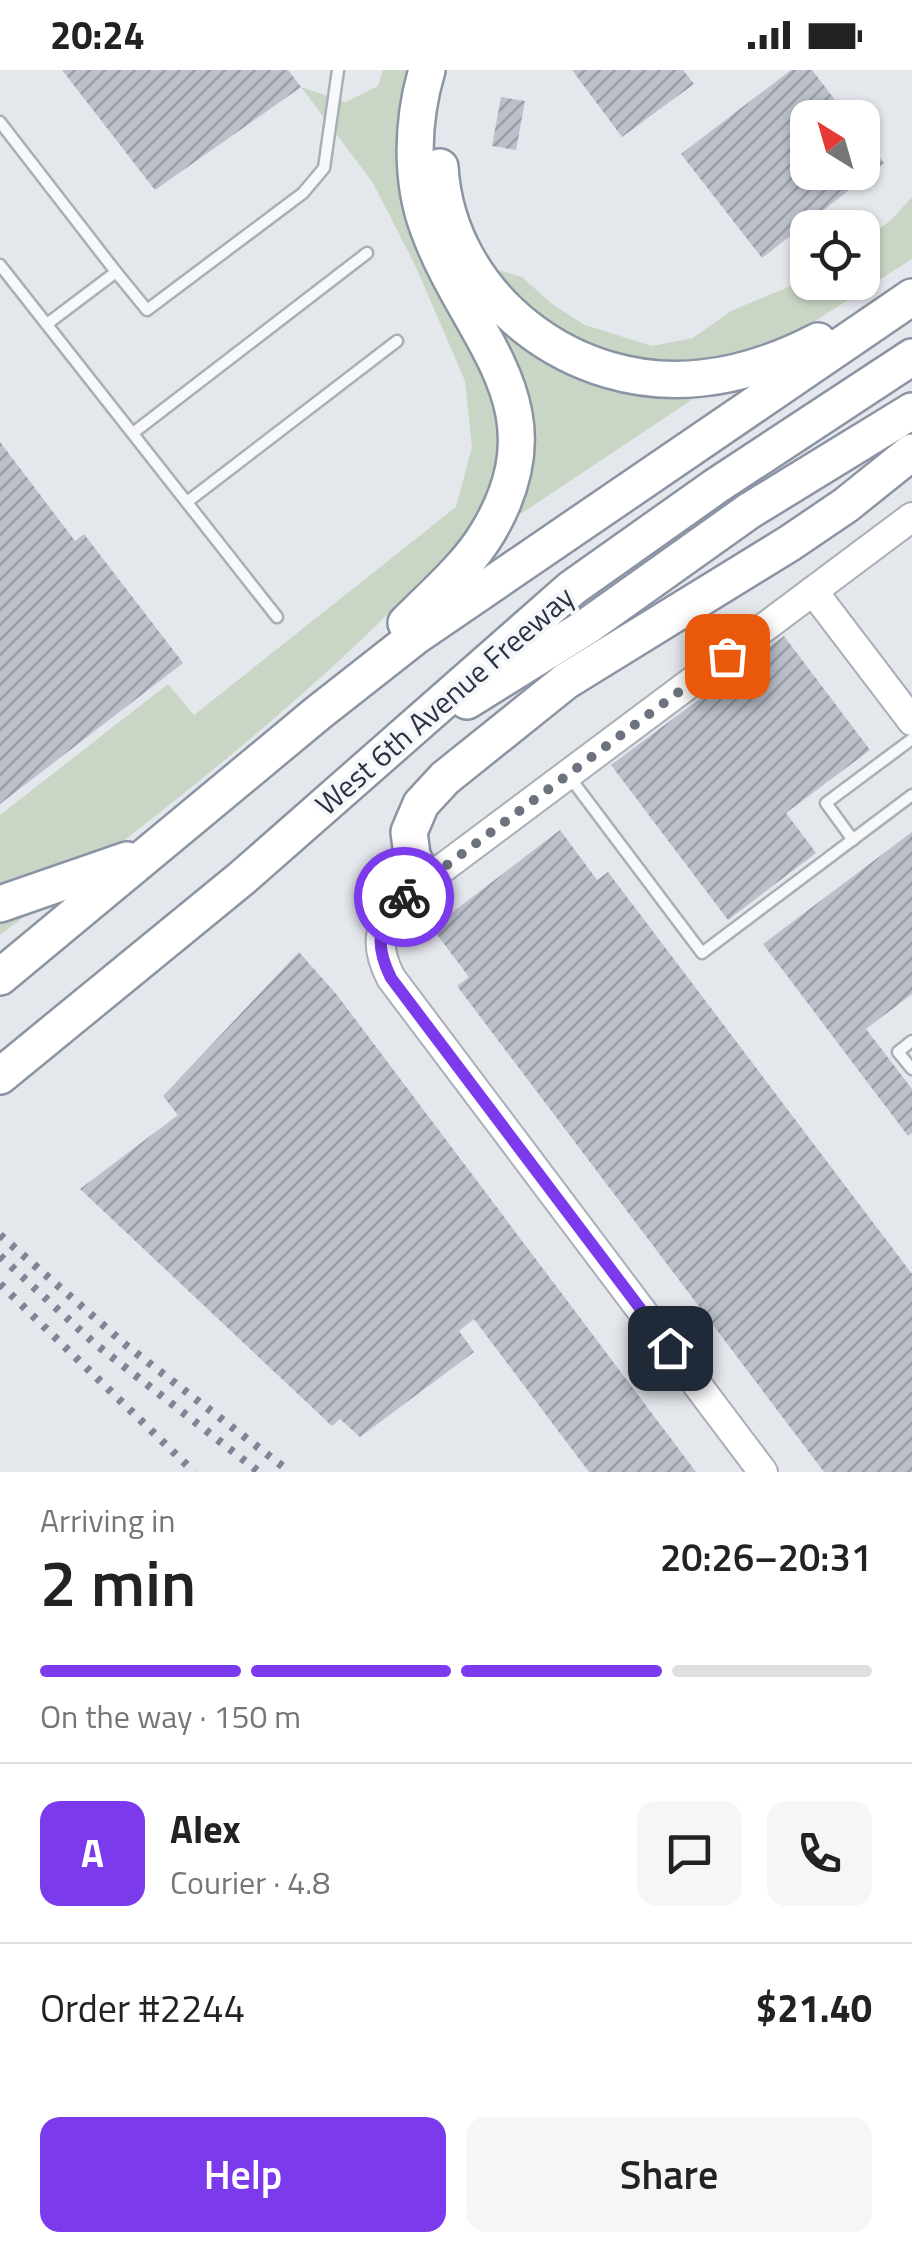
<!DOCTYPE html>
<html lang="en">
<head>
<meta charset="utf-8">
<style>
	:root { --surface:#fff; --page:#f6f6f6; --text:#222; --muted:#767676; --line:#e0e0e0; --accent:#7c3aed }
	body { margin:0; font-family:"Titillium Web",sans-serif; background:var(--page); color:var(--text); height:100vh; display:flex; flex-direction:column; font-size:38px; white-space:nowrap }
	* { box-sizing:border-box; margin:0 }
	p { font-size:32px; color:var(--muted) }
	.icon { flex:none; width:55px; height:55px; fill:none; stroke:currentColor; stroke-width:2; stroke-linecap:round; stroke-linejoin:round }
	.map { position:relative; height:1402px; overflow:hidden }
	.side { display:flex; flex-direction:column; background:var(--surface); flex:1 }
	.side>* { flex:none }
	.needle { width:65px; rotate:323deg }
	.controls { position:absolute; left:790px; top:30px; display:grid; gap:20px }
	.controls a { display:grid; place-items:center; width:90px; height:90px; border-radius:20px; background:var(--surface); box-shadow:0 2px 8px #0004; font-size:50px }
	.pin { position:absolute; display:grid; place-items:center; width:85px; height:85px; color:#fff; margin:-42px; border-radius:20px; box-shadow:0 5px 15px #0006 }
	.courier { position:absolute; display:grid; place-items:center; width:100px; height:100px; margin:-50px; border:8px solid #7c3aed; border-radius:50%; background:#fff; color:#222; box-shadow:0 2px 12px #0007 }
	.head em { font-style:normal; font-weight:600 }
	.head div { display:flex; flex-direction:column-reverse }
	.head { display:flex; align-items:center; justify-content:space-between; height:170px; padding:0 40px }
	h1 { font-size:65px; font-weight:600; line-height:75px }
	.bar { display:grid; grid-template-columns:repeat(4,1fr); gap:15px 10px; align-content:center; height:120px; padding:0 40px }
	.bar i { height:12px; border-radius:8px; background:var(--line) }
	.bar .selected { background:var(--accent) }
	.bar p { grid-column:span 4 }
	.line { display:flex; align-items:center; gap:25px; padding:0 40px; border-top:2px solid var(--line) }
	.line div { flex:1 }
	.round { display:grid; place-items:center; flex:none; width:105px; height:105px; border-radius:20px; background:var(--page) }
	.action { display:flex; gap:20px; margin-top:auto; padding:20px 40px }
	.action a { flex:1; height:115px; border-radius:20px; background:var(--accent); color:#fff; font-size:40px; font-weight:600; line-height:115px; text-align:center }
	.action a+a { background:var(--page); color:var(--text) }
	.status { display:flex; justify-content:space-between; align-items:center; height:70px; padding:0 50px; background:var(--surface); direction:ltr }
	.status svg { height:28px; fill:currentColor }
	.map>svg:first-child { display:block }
</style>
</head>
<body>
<div class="status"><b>20:24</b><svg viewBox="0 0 49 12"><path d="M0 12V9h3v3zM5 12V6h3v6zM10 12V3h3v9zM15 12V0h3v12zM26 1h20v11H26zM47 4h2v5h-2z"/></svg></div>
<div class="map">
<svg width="912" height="1402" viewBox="0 0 912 1402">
	<defs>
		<pattern id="building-hatch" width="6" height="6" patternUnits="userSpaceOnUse" patternTransform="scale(2.5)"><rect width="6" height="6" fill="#bbc0ca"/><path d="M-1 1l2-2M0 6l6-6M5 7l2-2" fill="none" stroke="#989da6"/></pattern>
	</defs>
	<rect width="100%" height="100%" fill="#e4e7ec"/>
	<!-- green -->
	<g fill="#c9d6c5">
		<path d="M383,0h30l-9,39 98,311c-3,33 -5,65 -22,95 -16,26 -65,71 -88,95 -121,120 -256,222 -392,325v-120l168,-131 26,31 262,-208 16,-60 -7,-66 -50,-116 -42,-82 -72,-96 45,15 32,-16z"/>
		<polygon points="912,127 912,189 790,267 697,300 567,274 485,196 522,207 552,234 585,255 652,276 693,268 731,241 807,209 808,212 862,212 863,171 891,150"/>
		<polygon points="484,235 705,321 519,445 510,446"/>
	</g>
	<!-- building -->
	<g fill="url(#building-hatch)">
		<polygon points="62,0 288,0 301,17 155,120"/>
		<polygon points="572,0 683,0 694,14 622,67"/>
		<polygon points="791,0 812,0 849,48 808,48 808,102 862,102 862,65 884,93 762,188 681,84"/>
		<polygon points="501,27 525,31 516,80 492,76"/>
		<polygon points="0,372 75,471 84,464 183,593 0,734"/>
		<polygon points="784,566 870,680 786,743 816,783 728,850 611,695"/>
		<polygon points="560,760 597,810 608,802 912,1204 912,1402 824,1402 457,916 469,907 432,858"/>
		<polygon points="912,762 912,924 866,959 912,1019 912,1063 908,1066 763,874"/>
		<polygon points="299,882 337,925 696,1402 589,1402 474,1249 459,1261 474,1282 360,1367 340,1349 332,1356 80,1119 178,1045 163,1026"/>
	</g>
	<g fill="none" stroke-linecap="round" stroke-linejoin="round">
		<!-- lane casing -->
		<g stroke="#a9aeb7" stroke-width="15">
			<g id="lane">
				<polyline points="0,52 116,202 47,254"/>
				<polyline points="0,195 277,547"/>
				<polyline points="116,202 147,240 303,123 324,98 338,0"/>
				<polyline points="133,363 367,183"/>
				<polyline points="187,432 397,271"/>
				<polyline points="568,705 702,883 912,725"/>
				<polyline points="853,770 826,733 912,669"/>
				<polyline points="912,971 898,982 912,999"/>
			</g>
		</g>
		<!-- secondary casing -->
		<g stroke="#a9aeb7" stroke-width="32">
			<g id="secondary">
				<polyline points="813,521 912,651"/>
				<path d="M763,1402l-372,-494c-16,-31 -14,-52 9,-78l512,-383"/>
			</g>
		</g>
		<!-- highway casing -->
		<g stroke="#8b94a3" stroke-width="40">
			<g id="highway">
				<path d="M440,97c8,131 135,226 262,211 40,-4 81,-19 116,-37"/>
				<path d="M406,553c28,-28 62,-57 82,-91 76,-128 -20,-193 -60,-304 -18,-49 -16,-108 -1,-158"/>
				<polyline points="467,631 586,557 749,441 912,341"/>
				<polyline points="424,812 412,785 409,762 421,734 445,708 566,611 790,473 846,435 912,382"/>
				<polyline points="0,834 127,790"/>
				<polyline points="0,907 318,643 416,566 912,227"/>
				<polyline points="0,1006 242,808 572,518 716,416 912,287"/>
			</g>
		</g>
		<!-- lane -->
		<use href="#lane" stroke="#f7f8fa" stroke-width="10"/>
		<!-- secondary -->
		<use href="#secondary" stroke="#fff" stroke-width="28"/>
		<!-- highway -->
		<use href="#highway" stroke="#fff" stroke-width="35"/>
		<!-- rail -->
		<g stroke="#7d8696" stroke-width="8" stroke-dasharray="5 10" stroke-linecap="butt">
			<polyline points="0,1165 127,1276 290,1402"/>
			<polyline points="0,1186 94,1273 259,1402"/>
			<polyline points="0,1214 194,1402"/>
		</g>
	</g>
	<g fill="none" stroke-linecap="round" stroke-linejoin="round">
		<!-- done -->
		<polyline stroke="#6c737f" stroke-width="10" stroke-dasharray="0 18" points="404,827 727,586"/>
		<!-- route -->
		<path stroke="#7c3aed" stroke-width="12" d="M404,827c-28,25 -29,49 -13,81l279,370"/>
	</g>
	<g text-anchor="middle" stroke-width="8" stroke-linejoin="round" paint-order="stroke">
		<!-- street labels -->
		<g font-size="30" fill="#2b3445" stroke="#f4f6f9">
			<text transform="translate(445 631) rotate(-41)" y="10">West 6th Avenue Freeway</text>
		</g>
	</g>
</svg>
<div class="controls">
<a><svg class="needle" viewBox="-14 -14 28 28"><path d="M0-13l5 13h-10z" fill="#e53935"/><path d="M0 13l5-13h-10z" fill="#767676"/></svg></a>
<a><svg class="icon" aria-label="locate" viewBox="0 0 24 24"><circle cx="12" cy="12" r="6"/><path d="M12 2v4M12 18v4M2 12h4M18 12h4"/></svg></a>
</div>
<div class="pin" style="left:727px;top:586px;background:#ea580c"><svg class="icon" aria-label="bag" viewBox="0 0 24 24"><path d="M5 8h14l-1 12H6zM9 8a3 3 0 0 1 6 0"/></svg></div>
<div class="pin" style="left:670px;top:1278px;background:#1f2937"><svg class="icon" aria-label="home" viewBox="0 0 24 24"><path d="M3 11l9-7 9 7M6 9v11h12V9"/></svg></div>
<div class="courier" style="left:404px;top:827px"><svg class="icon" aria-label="bike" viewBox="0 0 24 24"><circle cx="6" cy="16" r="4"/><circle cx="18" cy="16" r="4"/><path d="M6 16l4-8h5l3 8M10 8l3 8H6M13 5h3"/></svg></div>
</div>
<section class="side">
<div class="head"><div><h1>2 min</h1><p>Arriving in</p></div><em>20:26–20:31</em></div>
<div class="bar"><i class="selected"></i><i class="selected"></i><i class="selected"></i><i></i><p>On the way · 150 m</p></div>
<div class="line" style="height:180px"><b class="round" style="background:var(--accent);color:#fff">A</b><div><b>Alex</b><p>Courier · 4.8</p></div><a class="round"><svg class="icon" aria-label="chat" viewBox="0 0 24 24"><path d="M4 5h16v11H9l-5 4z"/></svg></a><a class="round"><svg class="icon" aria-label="phone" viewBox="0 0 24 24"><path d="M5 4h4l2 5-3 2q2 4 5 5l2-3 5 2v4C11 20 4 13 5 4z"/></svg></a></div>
<div class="line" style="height:130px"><div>Order #2244</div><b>$21.40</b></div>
<div class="action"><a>Help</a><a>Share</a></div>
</section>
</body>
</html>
